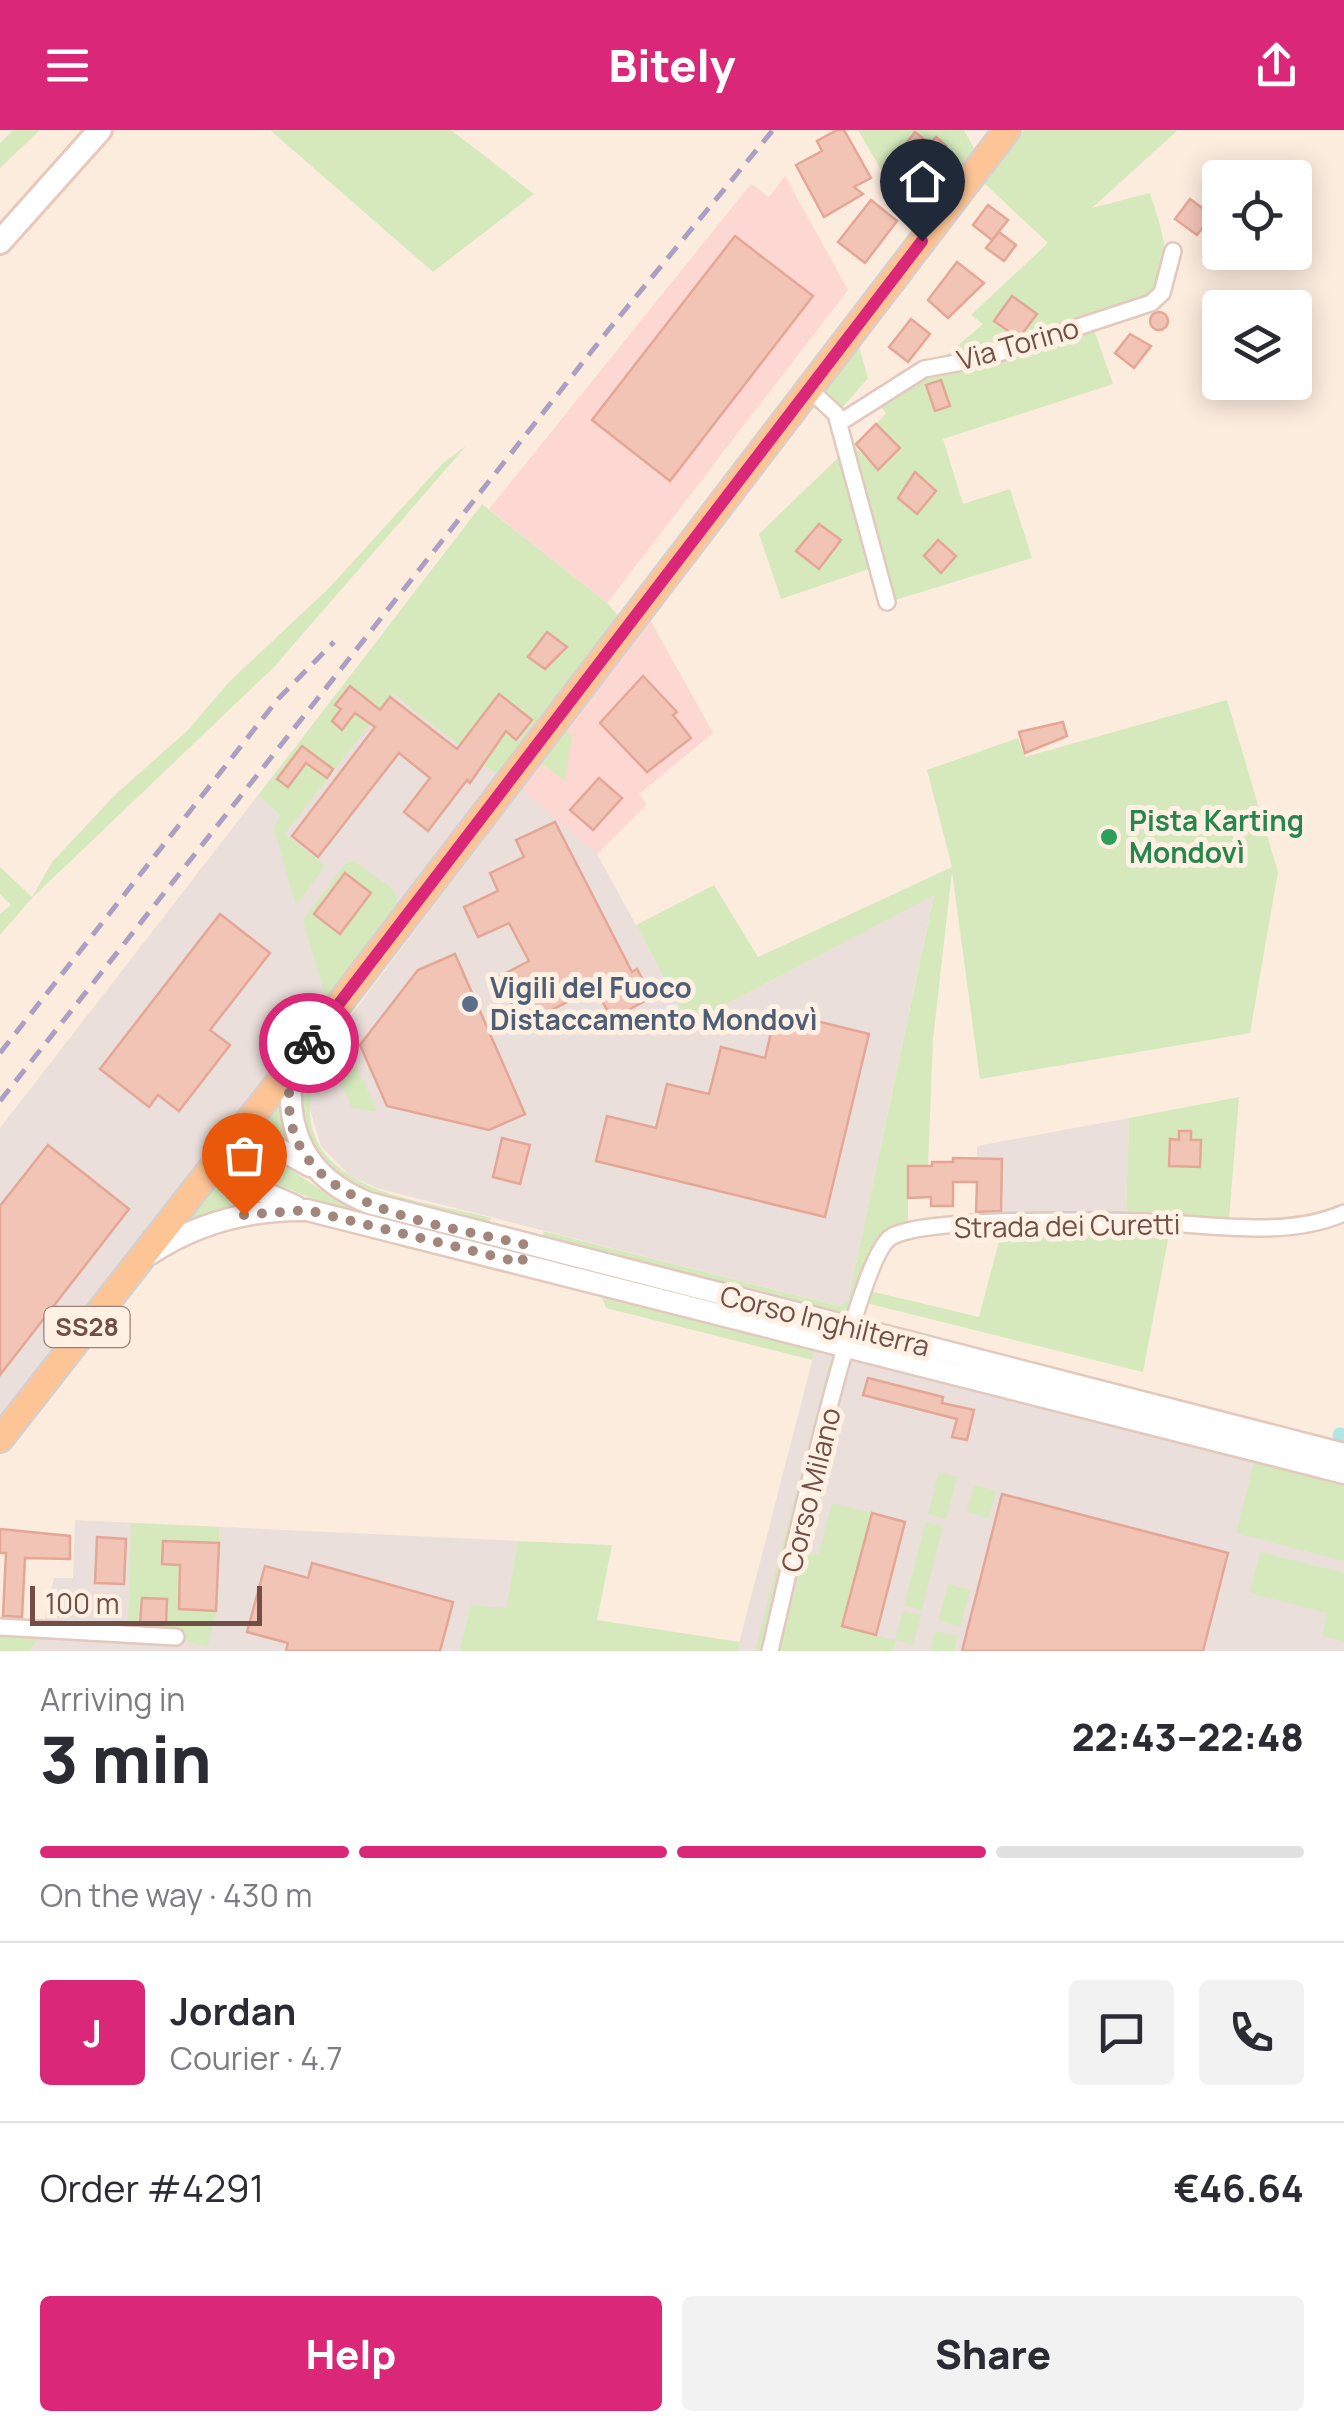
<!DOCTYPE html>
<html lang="en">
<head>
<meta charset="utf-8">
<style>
	:root { --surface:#fff; --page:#f2f2f3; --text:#2b2b33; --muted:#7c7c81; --line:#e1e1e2; --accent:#db2777 }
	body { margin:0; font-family:Manrope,sans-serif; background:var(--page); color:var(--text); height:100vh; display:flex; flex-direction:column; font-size:38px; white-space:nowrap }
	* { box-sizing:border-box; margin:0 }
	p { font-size:32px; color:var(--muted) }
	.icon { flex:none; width:55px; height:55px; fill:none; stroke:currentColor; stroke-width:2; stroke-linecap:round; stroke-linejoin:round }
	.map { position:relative; height:1521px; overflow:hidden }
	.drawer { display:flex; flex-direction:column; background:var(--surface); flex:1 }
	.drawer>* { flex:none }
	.tools { position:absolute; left:1202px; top:30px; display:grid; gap:20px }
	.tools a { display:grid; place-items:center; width:110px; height:110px; border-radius:10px; background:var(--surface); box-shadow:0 5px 25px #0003; font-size:50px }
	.scale { position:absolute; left:30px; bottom:25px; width:232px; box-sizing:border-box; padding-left:10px; border:5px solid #724f46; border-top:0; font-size:28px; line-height:35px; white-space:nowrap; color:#724f46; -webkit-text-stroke:8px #fff0e4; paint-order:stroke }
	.pin { position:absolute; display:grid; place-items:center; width:85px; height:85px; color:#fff; margin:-102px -42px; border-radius:50% 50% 50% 0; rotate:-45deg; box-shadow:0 0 10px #0007 }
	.pin .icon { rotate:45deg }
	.courier { position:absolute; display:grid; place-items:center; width:100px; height:100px; margin:-50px; border:8px solid #db2777; border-radius:50%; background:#fff; color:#222; box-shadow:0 2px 12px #0007 }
	.headline em { font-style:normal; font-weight:800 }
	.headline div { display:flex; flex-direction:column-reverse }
	.headline { display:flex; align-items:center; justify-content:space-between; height:170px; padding:0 40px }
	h1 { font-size:65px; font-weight:800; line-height:75px }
	.bar { display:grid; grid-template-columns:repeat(4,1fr); gap:15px 10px; align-content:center; height:120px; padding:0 40px }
	.bar i { height:12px; border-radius:8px; background:var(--line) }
	.bar .active { background:var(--accent) }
	.bar p { grid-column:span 4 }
	.line { display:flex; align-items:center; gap:25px; padding:0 40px; border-top:2px solid var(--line) }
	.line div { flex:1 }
	.round { display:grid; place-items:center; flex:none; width:105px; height:105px; border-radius:10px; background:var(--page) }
	.action { display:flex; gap:20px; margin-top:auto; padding:20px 40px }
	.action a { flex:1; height:115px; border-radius:10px; background:var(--accent); color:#fff; font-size:40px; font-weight:800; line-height:115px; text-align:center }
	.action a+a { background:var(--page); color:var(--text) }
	header { display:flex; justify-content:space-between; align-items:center; height:130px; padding:0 40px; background:var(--accent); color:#fff; font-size:45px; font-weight:800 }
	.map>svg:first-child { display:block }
</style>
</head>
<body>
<header><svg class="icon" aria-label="menu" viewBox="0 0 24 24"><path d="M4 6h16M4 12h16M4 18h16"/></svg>Bitely<svg class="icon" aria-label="share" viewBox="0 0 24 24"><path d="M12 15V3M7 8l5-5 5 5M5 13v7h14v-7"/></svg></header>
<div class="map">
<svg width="1344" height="1521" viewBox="0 0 1344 1521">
	<rect width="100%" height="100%" fill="#fcecde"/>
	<!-- commercial -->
	<g fill="#fdd7d1">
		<polygon points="785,46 848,160 607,473 489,379 751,54 769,67"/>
		<polygon points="648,486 713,603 639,664 647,674 597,724 516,656"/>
	</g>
	<!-- industrial -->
	<g fill="#eadfda">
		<polygon points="358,536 501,648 0,1295 0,998"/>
		<polygon points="521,659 597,724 690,894 934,764 848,1171 839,1176 377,1058 350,1046 321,1016 308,973 313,945 326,919"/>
		<polygon points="1129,988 1126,1085 976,1089 977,1016"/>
		<polygon points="816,1216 1344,1352 1344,1521 737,1521"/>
		<polygon points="75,1390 518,1411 506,1479 471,1475 459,1521 30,1521 41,1506 54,1448 73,1448"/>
	</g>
	<!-- green -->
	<g fill="#d6e9bd">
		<polygon points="13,0 40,0 0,38 0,13"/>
		<polygon points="270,0 451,0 534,64 433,142"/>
		<polygon points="858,0 964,0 977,24 917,102"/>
		<path d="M1024,0h154l-86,78 58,-15c10,34 29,76 -1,105l-166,56 -42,6 42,-36 -12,-9 77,-72 -64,-60z"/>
		<polygon points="1093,197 1113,254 943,309 963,374 1010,359 1032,428 892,471 851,319 854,316 878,340 890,328 881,312 887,305 876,294 886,283 878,273 917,247"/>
		<polygon points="858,213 868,248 843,277 821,260"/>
		<polygon points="466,316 274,537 32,768 0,805 0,784 11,775 0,764 0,737 32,767 52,732 116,664 188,600 229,552 329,458 443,333"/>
		<polygon points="843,323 872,438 781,469 759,404"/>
		<polygon points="482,374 607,473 622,490 501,648 393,564 285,704 325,736 296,775 274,699 280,684 258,666"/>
		<path d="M1227,570l51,172 -28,161 -270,46 -28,-207 -19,167 -5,127 -20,1v58c-49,19 -35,48 -59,85l-14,3 -291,-76 -1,-6 296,75 9,-5 86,-406 -245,129 -53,-99 78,-40 44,72 194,-90 -25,-97 91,-32 7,19z"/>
		<polygon points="562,597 572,605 565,651 537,630"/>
		<polygon points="354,731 394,760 399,779 327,873 303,790 346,733"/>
		<path d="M427,773l5,4c-48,63 -192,201 -81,269 39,25 96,30 140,42l-2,6c-80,-21 -230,-41 -181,-163z"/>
		<polygon points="348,917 377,982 352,978 335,939"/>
		<polygon points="1239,967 1229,1089 1126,1085 1129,988"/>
		<polygon points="281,968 287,1010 257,1000"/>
		<path d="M242,1020l29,7 69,45 143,42c-45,-2 -210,-51 -242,-81z"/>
		<polygon points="220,1044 238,1062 258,1072 184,1090"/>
		<polygon points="1170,1099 1143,1242 866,1173 870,1161 979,1187 1002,1100"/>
		<polygon points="600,1162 816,1216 812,1230 606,1178"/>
		<polygon points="830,1231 836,1233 762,1521 755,1521"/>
		<polygon points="1255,1329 1344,1352 1344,1431 1236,1403"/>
		<polygon points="939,1342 957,1347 946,1389 928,1384"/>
		<polygon points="974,1355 996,1361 989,1388 967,1382"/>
		<polygon points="832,1373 872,1383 843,1496 895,1510 903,1481 921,1485 913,1515 896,1510 893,1521 779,1521 804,1425 819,1423"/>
		<polygon points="926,1392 943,1396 922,1480 904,1475"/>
		<polygon points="131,1393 219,1397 219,1413 163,1411 180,1435 179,1479 216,1481 208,1516 128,1499"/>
		<polygon points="518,1411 612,1415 597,1490 740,1512 737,1521 459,1521 471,1475 506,1478"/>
		<polygon points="1260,1422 1344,1443 1344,1512 1322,1506 1327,1483 1250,1463"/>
		<polygon points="948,1454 970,1460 960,1497 938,1491"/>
		<polygon points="935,1501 957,1506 954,1521 930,1521"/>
		<polygon points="0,1504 41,1506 30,1521 0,1521"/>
	</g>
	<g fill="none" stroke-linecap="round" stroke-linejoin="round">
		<!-- canal -->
		<polyline stroke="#b3e5e4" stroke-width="15" points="1340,1305 1344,1306"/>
	</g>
	<!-- building -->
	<g fill="#f2c4b6" stroke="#e4a796" stroke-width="2.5">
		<polygon points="837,0 844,0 871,48 854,57 863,64 824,87 796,35 822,21 817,11"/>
		<polygon points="915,2 930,14 936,7 946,16 930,37 938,43 923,63 896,42 909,26 901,20"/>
		<polygon points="1190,69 1212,85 1197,105 1175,89"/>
		<polygon points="871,70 897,91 865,133 838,112"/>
		<polygon points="988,75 1008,90 992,110 973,95"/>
		<polygon points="999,102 1016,115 1004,131 986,118"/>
		<polygon points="735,106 813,166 670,351 592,290"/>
		<polygon points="957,132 984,153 948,188 928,170"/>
		<polygon points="1012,166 1037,184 1022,204 1015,206 994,191"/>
		<circle cx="1159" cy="191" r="9"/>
		<polygon points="911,189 930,204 908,232 889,217"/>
		<polygon points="1130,204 1151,216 1134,238 1115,223"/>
		<polygon points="941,250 950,276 935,281 926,255"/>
		<polygon points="876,294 900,318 878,340 856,314"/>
		<polygon points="915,342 936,361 917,384 898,368"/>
		<polygon points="819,394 841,410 819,439 796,421"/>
		<polygon points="938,410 956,426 941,443 924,426"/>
		<polygon points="547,502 567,517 545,539 528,527"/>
		<polygon points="643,546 677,582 673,585 691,608 647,642 600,593"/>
		<polygon points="350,556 380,580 390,567 457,619 499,564 532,590 516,610 506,601 470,653 467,650 428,701 404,682 430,648 399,623 318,727 292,706 375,597 355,583 342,600 332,591 341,579 335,575"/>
		<polygon points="1063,592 1067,606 1025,623 1019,602"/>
		<polygon points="302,616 333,639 327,648 306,633 288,657 277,649"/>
		<polygon points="599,648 622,668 593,700 570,680"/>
		<polygon points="555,692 632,842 637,839 652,867 612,889 595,858 522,895 498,847 529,831 509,793 478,807 464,777 498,761 490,743 524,727 516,710"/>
		<polygon points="345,743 371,763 340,804 314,784"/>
		<polygon points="220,784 270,823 210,900 230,915 179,981 158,965 149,977 100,939"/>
		<polygon points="455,824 525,984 489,1000 387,976 360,915 418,840"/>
		<polygon points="776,881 869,904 825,1087 596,1031 607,986 656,998 667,954 709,964 721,917 765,928"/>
		<polygon points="1179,1001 1191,1001 1191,1010 1201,1010 1200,1037 1169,1036 1170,1009 1179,1010"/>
		<polygon points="502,1008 530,1015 520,1054 493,1047"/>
		<polygon points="48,1015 129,1079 0,1245 0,1076"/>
		<polygon points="953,1028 1002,1029 1001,1081 976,1082 977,1052 953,1052 953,1076 931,1076 931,1067 908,1068 908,1036 932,1036 932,1032 953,1032"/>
		<polygon points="868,1248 943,1267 942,1273 974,1280 967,1310 952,1307 957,1289 863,1265"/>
		<polygon points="1002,1364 1228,1423 1203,1521 962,1521"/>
		<polygon points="872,1383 905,1392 876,1505 842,1496"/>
		<polygon points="0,1399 70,1406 70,1429 25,1428 22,1487 3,1486 6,1423 0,1423"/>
		<polygon points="97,1407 126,1409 124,1454 95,1453"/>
		<polygon points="163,1411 219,1413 216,1481 179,1479 180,1435 162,1434"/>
		<polygon points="312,1433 453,1472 440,1521 286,1521 288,1513 247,1502 265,1436 308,1448"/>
		<polygon points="142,1468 167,1469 166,1495 140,1494"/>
	</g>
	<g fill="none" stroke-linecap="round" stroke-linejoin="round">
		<!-- minor casing -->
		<g stroke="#e2c8bd" stroke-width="20">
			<g id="minor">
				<polyline points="808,258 836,284 887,472"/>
				<polyline points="839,293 924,239 984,228 1151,173 1162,163 1173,121"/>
				<polyline points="0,1497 176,1507"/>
				<path d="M770,1521c14,-58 87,-395 121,-414 33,-20 211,-16 257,-15 63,2 137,17 196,-9"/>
			</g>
		</g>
		<!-- tertiary casing -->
		<g stroke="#e2c8bd" stroke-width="25">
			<g id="tertiary">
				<path d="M293,935c-10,66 13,113 76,138l975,251"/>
				<polyline points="236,1008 270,1014 310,1036"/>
				<polyline points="223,1024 245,1054 295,1076"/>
				<path d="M150,1124c47,-31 101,-45 157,-44l1037,263"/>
			</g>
		</g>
		<!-- secondary casing -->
		<g stroke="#e7c8ba" stroke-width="28">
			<polyline id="secondary" points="0,112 100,0"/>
		</g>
		<!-- primary casing -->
		<g stroke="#d8cecb" stroke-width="30">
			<polyline id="primary" points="0,1309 294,933 1007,0"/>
		</g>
		<!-- minor -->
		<use href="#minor" stroke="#fff" stroke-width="15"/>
		<!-- tertiary -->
		<use href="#tertiary" stroke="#fff" stroke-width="20"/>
		<!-- secondary -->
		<use href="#secondary" stroke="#fff" stroke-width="22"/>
		<!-- primary -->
		<use href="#primary" stroke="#fdc595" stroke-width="25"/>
		<!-- rail -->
		<g stroke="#ad9ec4" stroke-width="5" stroke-dasharray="15 10" stroke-linecap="butt">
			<polyline points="0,923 278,569 334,512"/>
			<polyline points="0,971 606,203 773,0"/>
		</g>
	</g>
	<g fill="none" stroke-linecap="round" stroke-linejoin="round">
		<!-- done -->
		<path stroke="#a2867b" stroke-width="10" stroke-dasharray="0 18" d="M244,1085l63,-5 215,53 4,-18c-77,-20 -223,-32 -236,-130 -4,-28 2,-50 19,-72"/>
		<!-- route -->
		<polyline stroke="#db2777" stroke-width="12" points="309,913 922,111"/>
	</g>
	<!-- markers -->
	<circle fill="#2e9e5b" stroke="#fff0e4" stroke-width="4" cx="1109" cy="707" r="10"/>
	<circle fill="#5c6f8a" stroke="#fff0e4" stroke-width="4" cx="470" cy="874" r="10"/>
	<g text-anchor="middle" stroke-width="10" stroke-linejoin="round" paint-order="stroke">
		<!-- shield labels -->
		<rect fill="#fff0e4" stroke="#9c7f75" stroke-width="2.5" x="44.5" y="1177" width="85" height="40" rx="8"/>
		<g font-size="25" font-weight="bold" fill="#724f46">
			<text x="87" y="1206">SS28</text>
		</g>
		<!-- street labels -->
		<g font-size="28" fill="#724f46" stroke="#fff0e4">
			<text transform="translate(1018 214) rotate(-16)" y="10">Via Torino</text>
			<text transform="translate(1067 1096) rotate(-1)" y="10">Strada dei Curetti</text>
			<text transform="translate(825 1191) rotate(14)" y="10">Corso Inghilterra</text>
			<text transform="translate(811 1360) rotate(-76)" y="10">Corso Milano</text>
		</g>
		<!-- leisure labels -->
		<g font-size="28" font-weight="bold" fill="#27864d" stroke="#fff0e4" text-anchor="start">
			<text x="1129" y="701">Pista Karting<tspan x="1129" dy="32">Mondovì</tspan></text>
		</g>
		<!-- service labels -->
		<g font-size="28" font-weight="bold" fill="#4e5e75" stroke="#fff0e4" text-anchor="start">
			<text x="490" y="868">Vigili del Fuoco<tspan x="490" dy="32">Distaccamento Mondovì</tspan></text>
		</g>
	</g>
</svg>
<div class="tools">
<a><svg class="icon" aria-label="locate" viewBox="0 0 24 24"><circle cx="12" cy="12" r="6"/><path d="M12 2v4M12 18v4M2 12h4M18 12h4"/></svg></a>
<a><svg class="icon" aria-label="layers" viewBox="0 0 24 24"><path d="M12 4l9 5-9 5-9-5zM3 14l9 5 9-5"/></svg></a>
</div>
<div class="scale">100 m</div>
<div class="pin" style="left:244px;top:1085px;background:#ea580c"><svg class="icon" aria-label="bag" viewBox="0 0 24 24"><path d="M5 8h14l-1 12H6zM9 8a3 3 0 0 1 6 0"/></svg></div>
<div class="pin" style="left:922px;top:111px;background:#1f2937"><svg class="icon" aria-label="home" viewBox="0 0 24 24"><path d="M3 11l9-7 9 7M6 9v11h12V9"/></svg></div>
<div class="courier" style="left:309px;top:913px"><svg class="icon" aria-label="bike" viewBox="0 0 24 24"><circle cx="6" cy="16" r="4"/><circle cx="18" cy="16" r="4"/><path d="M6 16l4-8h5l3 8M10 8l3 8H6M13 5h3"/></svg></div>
</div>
<section class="drawer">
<div class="headline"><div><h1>3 min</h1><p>Arriving in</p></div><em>22:43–22:48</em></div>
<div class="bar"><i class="active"></i><i class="active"></i><i class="active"></i><i></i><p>On the way · 430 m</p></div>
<div class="line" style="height:180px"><b class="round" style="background:var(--accent);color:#fff">J</b><div><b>Jordan</b><p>Courier · 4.7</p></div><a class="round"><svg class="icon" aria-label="chat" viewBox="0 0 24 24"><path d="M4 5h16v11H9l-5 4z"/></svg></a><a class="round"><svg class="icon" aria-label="phone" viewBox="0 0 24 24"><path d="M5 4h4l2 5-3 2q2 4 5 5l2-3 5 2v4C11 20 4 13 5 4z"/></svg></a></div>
<div class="line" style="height:130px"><div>Order #4291</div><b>€46.64</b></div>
<div class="action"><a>Help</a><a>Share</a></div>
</section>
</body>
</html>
